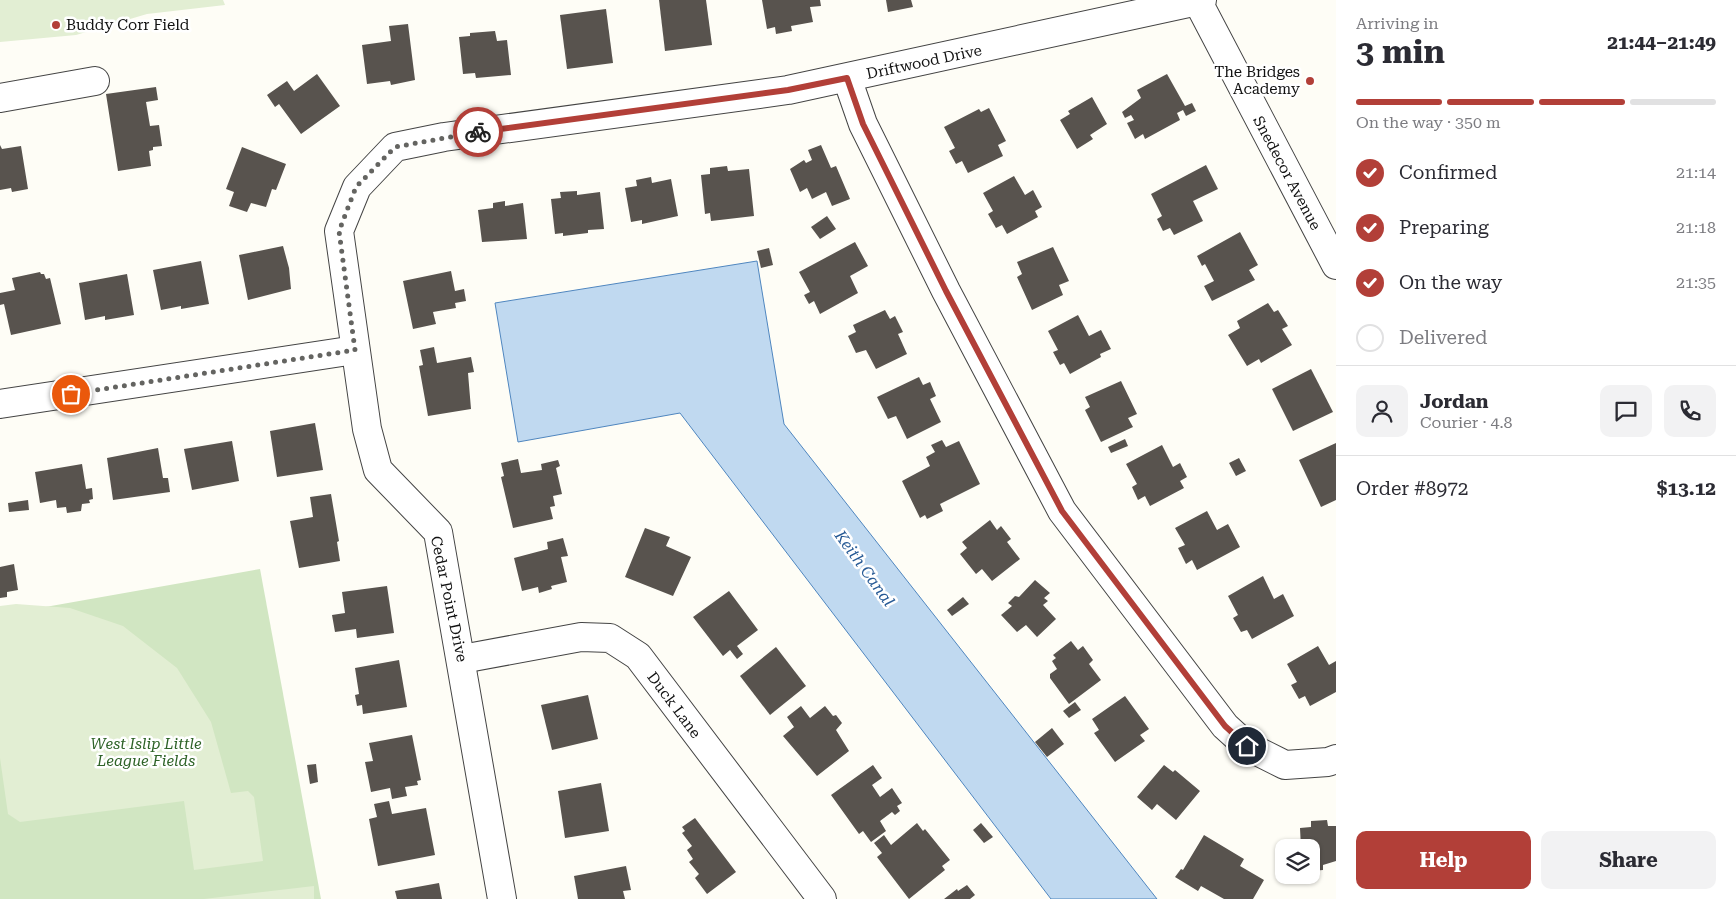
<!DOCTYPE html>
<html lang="en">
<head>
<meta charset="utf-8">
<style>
	:root { --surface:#fff; --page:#f2f2f3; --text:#2b2b33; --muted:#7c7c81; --line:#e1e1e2; --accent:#b23f38 }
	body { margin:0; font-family:"Roboto Serif",serif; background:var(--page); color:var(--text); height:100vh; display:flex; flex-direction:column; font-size:19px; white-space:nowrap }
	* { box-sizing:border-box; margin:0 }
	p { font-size:16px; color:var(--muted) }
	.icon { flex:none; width:28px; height:28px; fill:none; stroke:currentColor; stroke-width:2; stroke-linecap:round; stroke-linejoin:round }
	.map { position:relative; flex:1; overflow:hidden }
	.side { display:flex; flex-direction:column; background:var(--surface); width:400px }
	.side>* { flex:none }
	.fabs { position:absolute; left:1275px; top:839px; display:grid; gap:10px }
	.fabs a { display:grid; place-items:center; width:45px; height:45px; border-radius:10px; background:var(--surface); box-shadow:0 1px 4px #0004; font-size:25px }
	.pin { position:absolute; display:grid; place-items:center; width:42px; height:42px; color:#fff; margin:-21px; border:2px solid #fff; border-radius:50%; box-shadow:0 1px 5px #0007 }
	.courier { position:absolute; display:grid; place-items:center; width:50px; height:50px; margin:-25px; border:4px solid #b23f38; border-radius:50%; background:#fff; color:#222; box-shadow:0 1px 6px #0007 }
	.summary em { font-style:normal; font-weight:700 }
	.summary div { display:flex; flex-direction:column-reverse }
	.summary { display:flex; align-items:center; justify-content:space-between; height:85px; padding:0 20px }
	h1 { font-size:32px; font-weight:700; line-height:38px }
	.bar { display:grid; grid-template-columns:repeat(4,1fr); gap:8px 5px; align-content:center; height:60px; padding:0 20px }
	.bar i { height:6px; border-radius:4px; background:var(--line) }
	.bar .selected { background:var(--accent) }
	.bar p { grid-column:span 4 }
	.line { display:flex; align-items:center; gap:12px; padding:0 20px; border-top:1px solid var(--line) }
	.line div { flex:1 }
	.round { display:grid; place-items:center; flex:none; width:52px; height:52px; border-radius:10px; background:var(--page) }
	ol { padding:0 20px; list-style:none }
	li { display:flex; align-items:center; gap:15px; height:55px }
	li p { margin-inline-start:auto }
	li .icon { padding:5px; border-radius:50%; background:var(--accent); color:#fff; stroke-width:4 }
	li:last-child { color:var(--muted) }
	li i { width:28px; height:28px; border:2px solid var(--line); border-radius:50% }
	.cta { display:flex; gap:10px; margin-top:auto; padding:10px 20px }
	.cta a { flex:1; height:58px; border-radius:10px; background:var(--accent); color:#fff; font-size:20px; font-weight:700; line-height:58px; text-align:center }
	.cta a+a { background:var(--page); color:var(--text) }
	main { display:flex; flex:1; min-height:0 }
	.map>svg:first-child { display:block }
</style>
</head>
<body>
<main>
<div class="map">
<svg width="1336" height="899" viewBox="0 0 1336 899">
	<rect width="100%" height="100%" fill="#fefdf6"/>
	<!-- green -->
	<polygon fill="#d1e6c2" points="260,569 321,899 0,899 0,615"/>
	<!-- pitch -->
	<g fill="#e2eed3">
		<polygon points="0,0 223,0 225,5 147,14 76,35 0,42"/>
		<polygon points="16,604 70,608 123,626 177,668 211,722 231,793 248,791 254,797 263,861 194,870 184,801 20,822 8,814 0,758 0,606"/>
		<polygon points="314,886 314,899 204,899"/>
	</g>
	<!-- water -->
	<polygon fill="#c0d9f0" stroke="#4f86bf" points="757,261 784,424 1157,899 1051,899 680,413 518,442 495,303"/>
	<!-- building -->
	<g fill="#58534e">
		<polygon points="659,0 706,0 712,45 665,51"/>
		<polygon points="762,0 820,0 821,6 810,7 813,22 791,26 792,31 776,34 775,27 767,29"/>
		<polygon points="886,0 911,0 913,7 888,12"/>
		<polygon points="606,9 613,63 567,69 560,15"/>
		<polygon points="408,24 415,80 391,85 390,81 367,84 362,45 391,41 389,26"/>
		<polygon points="495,31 497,41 507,40 511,75 476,78 475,73 463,74 459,37 470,36 470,33"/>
		<polygon points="317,74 340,106 301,134 279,104 275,107 267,95 287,81 294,91"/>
		<polygon points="1167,74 1185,106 1192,103 1196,111 1186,116 1183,110 1177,113 1180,120 1145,139 1143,134 1135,139 1127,123 1134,120 1131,115 1125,118 1122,112 1141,98 1137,90"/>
		<polygon points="156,87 158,100 146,102 150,126 159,125 162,146 153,147 153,150 149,151 151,166 118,171 106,94"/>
		<polygon points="1092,97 1107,124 1090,135 1093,139 1077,149 1060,120 1070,114 1068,111"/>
		<polygon points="989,108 1006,141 998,145 1003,156 968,173 962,161 956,164 949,151 955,148 944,127 979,109 981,112"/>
		<polygon points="0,145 2,149 21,146 28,189 12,192 11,188 0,190"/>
		<polygon points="821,145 831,168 836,166 850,199 832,206 826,192 812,199 807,188 800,192 790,169 804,160 806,163 812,160 808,150"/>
		<polygon points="242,147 286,164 276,190 272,189 266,207 251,203 247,212 229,206 234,192 226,189"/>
		<polygon points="1206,165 1218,189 1193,201 1203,221 1174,235 1170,228 1163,231 1157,219 1162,216 1151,194"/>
		<polygon points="727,166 728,171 749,169 754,216 711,221 710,213 705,214 701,175 710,174 710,168"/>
		<polygon points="1014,176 1025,195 1033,190 1042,207 1035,211 1038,217 1007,234 1002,225 996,228 988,214 993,211 983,193"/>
		<polygon points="651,177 652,183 671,179 678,216 642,224 642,220 631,222 625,188 637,186 636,180"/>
		<polygon points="577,191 577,195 600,192 604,229 588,230 588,233 563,236 563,233 555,234 551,199 561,198 560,192"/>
		<polygon points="505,201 505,206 523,203 527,239 482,242 478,210 493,208 493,203"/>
		<polygon points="827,216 836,229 820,239 811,227"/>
		<polygon points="1240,232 1258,265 1249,270 1255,280 1212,301 1204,286 1214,281 1205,264 1202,266 1197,256"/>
		<polygon points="855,242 868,266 850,276 858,293 820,314 814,301 809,304 804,295 810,292 799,272"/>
		<polygon points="283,246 289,268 291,289 248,300 239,255"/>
		<polygon points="1053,247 1069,281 1059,285 1063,295 1032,310 1017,277 1022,274 1017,262"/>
		<polygon points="769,248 773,265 761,268 757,251"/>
		<polygon points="201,261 209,304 181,309 181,306 161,310 153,270"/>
		<polygon points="451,271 455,291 464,289 466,301 455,303 456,308 433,312 436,324 413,329 403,281"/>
		<polygon points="40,272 41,274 44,274 46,279 50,278 61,324 11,335 4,304 0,305 0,293 15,290 12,278"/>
		<polygon points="127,274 134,315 105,320 105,316 85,320 79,283"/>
		<polygon points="1268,303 1274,312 1278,310 1288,326 1282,329 1292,345 1261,363 1259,359 1247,366 1228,335 1240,328 1237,321"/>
		<polygon points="885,310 890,319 895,316 903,332 898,334 907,354 876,369 866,350 856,353 848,336 856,332 853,325"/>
		<polygon points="1078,315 1089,336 1101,330 1111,349 1100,354 1101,357 1070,374 1064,363 1060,365 1053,352 1058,350 1048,331"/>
		<polygon points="434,347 437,363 471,357 474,372 468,373 471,409 428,416 419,366 423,365 420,350"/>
		<polygon points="1311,369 1333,412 1293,431 1272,389"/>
		<polygon points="919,377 923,385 930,382 936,396 930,399 941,422 907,439 896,416 888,419 877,397"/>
		<polygon points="1121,381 1137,414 1128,418 1133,427 1101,442 1085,410 1090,407 1085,397"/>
		<polygon points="315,423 323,470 277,477 270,431"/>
		<polygon points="1125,439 1128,446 1111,453 1108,447"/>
		<polygon points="942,440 946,447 959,441 980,484 940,504 943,511 927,519 925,515 920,518 902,481 930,466 926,457 935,452 931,445"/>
		<polygon points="232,441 239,481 192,490 184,449"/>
		<polygon points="1336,443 1336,500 1321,507 1299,460"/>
		<polygon points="1162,445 1173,467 1180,463 1187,477 1180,481 1184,488 1150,506 1145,496 1138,500 1132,487 1137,484 1126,464"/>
		<polygon points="158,448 163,478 168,478 170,492 113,500 107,458"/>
		<polygon points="1239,458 1246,471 1236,476 1229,463"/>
		<polygon points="518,459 521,473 542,470 541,464 558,460 560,466 556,468 562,494 553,496 555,506 550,507 553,519 513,528 501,477 504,476 501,463"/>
		<polygon points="82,464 86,489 92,488 93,499 89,500 90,503 82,504 81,511 67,513 66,507 57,508 56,500 40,503 35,472"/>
		<polygon points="331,494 339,541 337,542 340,561 299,568 290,521 313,517 310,497"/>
		<polygon points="28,500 29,510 9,512 8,503"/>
		<polygon points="1207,511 1217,530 1228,524 1240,547 1197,570 1192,560 1186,564 1178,548 1185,545 1175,528"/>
		<polygon points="990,520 997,530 1001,526 1011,539 1007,542 1020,559 992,581 982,569 976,574 960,554 967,548 962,542"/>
		<polygon points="645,528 670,537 666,546 691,557 673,596 625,577"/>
		<polygon points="563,538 568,556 561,557 567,582 551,586 552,589 539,593 538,587 522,591 514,558 548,549 547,542"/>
		<polygon points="14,564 18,590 7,592 7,597 0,598 0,567"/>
		<polygon points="1263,576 1274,599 1283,594 1294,616 1252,639 1247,630 1241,632 1233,618 1238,615 1228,596"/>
		<polygon points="1035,580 1050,593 1044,598 1048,601 1043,605 1056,619 1037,637 1026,625 1017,632 1001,615 1012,606 1008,603 1015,596 1019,597"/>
		<polygon points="387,586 394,633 357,638 356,629 335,632 332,615 345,613 342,592"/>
		<polygon points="729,591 758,630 737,646 743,654 737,659 730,650 723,656 693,617"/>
		<polygon points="963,597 969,604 952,616 947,610"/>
		<polygon points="1071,641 1078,650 1083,646 1093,660 1089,664 1101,680 1069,704 1050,678 1050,674 1057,669 1052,661 1056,658 1053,655"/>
		<polygon points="1318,646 1329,665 1336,661 1336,692 1310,706 1305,696 1299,699 1291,685 1297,682 1287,664"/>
		<polygon points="776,647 806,686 770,715 740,676"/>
		<polygon points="399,660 407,707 363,714 362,705 357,706 355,695 359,694 355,668"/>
		<polygon points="588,695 598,739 552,750 541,705"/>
		<polygon points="1125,696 1149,729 1140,735 1145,741 1115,762 1094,733 1099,730 1092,719"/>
		<polygon points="1075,702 1081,710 1069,718 1063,711"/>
		<polygon points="801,706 810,718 825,706 833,716 836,715 842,723 836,730 849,751 817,776 783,736 794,727 787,717"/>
		<polygon points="1052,728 1064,744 1047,757 1035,742"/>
		<polygon points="412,735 421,780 417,781 418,785 405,787 407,796 392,799 390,788 371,792 365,762 373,761 369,743"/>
		<polygon points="316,764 318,782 310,784 307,765"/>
		<polygon points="873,765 882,778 872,785 880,797 892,788 902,803 897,806 900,811 895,815 892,812 880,821 886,831 871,842 863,831 859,834 831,795"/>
		<polygon points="1164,765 1173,772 1175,770 1200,791 1176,820 1157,804 1152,810 1137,797"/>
		<polygon points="601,783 609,831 565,838 558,791"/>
		<polygon points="389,801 392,814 426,808 435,855 378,866 369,819 377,817 374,804"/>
		<polygon points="695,818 736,872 707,894 695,878 699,874 689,862 693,859 687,850 692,846 682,833 685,831 682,827"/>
		<polygon points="1327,820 1328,826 1336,826 1336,861 1323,865 1323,870 1311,871 1311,848 1301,848 1300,828 1311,827 1311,821"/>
		<polygon points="917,823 923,831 925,829 950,860 942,866 945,870 909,899 877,857 882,853 874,843 884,835 891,845"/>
		<polygon points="981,823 993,837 984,843 973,830"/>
		<polygon points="1204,835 1244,859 1240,866 1264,880 1253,899 1224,899 1201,886 1198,891 1175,877 1181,869 1183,870"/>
		<polygon points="626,866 631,890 623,891 625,899 578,899 574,876"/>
		<polygon points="439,883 442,899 397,899 395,891"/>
		<polygon points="967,885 975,895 970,899 944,899 957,889 958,891"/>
	</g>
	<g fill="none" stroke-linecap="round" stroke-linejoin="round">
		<!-- minor casing -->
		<g stroke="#444" stroke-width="30">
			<g id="minor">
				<polyline points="1197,0 1336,265"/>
				<polyline points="847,78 863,124 946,291 1062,511 1225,726 1247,746 1285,765 1328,762 1336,759"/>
				<polyline points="0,98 95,81"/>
				<polyline points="0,404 355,350"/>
				<polyline points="462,659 581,637 610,638 638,656 822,899"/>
				<polyline points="502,899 438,532 378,470 367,429 339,231 357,187 395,147 444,137 788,90 1202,0"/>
			</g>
		</g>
		<!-- minor -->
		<use href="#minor" stroke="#fff" stroke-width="28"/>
	</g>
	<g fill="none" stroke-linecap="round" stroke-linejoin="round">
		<!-- done -->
		<polyline stroke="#646461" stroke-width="5" stroke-dasharray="0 9" points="71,394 355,350 339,231 356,187 395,147 478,132"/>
		<!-- route -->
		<polyline stroke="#b23f38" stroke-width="6" points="478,132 788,90 847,78 863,124 946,291 1062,511 1225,726 1247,746"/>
	</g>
	<!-- markers -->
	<g fill="#b23f38" stroke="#fff" stroke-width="2">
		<circle cx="56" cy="25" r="5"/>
		<circle cx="1310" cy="81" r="5"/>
	</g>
	<g text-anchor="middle" stroke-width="5" stroke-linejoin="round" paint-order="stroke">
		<!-- poi labels -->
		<g font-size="15" fill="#111" stroke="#fff" text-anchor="start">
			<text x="66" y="30">Buddy Corr Field</text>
			<text x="1300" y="77" text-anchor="end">The Bridges<tspan x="1300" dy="17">Academy</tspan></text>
		</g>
		<!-- street labels -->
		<g font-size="15" fill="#111" stroke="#fff">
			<text transform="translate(924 62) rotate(-12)" y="5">Driftwood Drive</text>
			<text transform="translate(1287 173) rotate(62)" y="5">Snedecor Avenue</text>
			<text transform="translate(449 599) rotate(78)" y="5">Cedar Point Drive</text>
			<text transform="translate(674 705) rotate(53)" y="5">Duck Lane</text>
		</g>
		<!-- park labels -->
		<g font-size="15" font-style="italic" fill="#2d6227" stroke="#fff">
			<text x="146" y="749">West Islip Little<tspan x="146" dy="17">League Fields</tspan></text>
		</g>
		<!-- water labels -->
		<g font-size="16" font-style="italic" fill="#275a95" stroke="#fff">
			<text transform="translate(865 568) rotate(54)" y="6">Keith Canal</text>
		</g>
	</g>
</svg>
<div class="fabs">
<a><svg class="icon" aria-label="layers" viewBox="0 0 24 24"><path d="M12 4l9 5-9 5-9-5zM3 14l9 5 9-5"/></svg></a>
</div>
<div class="pin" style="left:71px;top:394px;background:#ea580c"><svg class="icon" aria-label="bag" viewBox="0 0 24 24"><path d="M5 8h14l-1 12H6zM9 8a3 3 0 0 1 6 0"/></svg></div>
<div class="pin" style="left:1247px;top:746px;background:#1f2937"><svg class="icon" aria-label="home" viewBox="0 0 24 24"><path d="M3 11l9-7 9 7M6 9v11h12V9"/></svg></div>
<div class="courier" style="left:478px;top:132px"><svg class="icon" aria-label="bike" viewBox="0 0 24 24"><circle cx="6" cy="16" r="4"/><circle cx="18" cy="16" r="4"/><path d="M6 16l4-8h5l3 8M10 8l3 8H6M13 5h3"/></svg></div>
</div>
<section class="side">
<div class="summary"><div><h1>3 min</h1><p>Arriving in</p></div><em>21:44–21:49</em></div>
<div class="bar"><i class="selected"></i><i class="selected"></i><i class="selected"></i><i></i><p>On the way · 350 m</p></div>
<ol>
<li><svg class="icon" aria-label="check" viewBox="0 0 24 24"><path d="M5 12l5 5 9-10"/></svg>Confirmed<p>21:14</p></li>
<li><svg class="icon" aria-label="check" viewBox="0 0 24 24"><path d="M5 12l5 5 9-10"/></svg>Preparing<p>21:18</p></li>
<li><svg class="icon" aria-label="check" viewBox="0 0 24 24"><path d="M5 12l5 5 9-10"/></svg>On the way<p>21:35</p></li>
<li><i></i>Delivered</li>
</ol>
<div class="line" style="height:90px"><a class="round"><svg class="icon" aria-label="person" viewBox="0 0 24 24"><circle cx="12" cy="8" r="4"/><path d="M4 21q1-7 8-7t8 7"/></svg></a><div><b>Jordan</b><p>Courier · 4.8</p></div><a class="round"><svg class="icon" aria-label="chat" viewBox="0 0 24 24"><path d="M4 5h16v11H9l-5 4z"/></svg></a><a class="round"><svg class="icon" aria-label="phone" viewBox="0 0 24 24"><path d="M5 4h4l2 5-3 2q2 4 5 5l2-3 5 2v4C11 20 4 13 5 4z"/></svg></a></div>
<div class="line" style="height:65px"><div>Order #8972</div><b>$13.12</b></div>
<div class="cta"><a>Help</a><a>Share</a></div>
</section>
</main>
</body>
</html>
